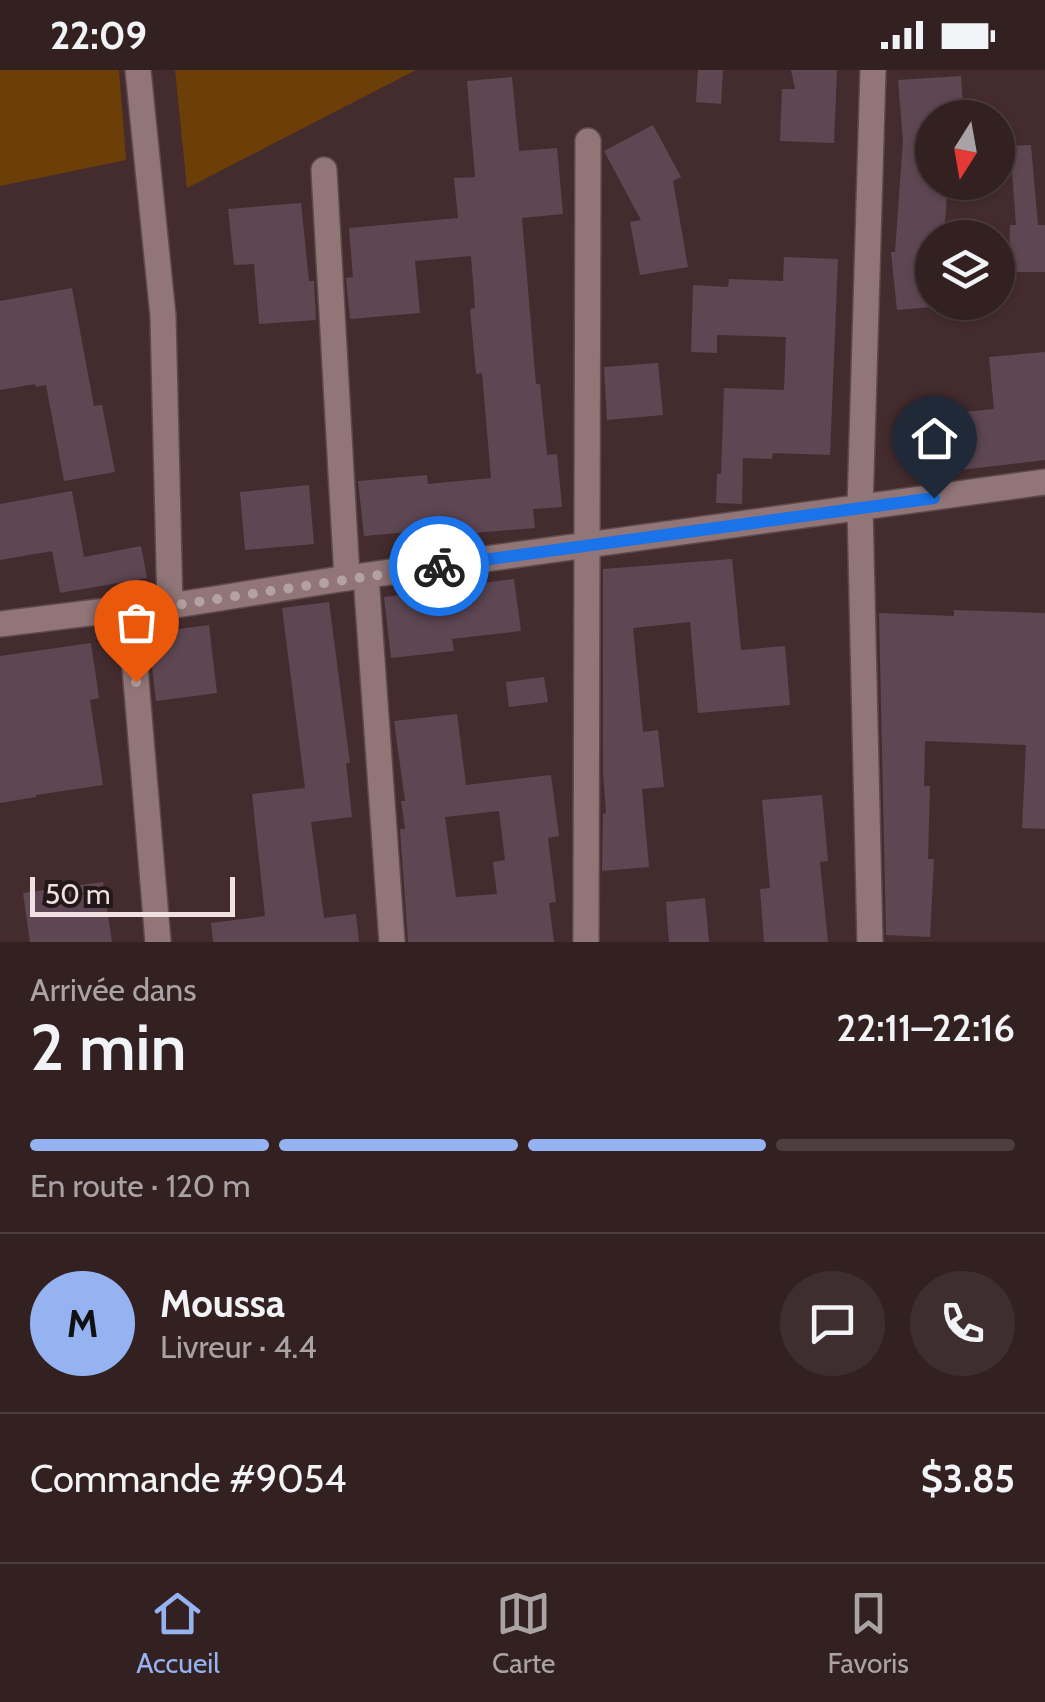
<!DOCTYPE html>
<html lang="fr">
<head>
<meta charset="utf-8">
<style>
	:root { --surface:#332122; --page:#3e2e2f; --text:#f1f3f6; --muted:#a9a3a5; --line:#4e3e40; --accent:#95b2f1 }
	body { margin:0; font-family:Cabin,sans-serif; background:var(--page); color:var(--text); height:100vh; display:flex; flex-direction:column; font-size:38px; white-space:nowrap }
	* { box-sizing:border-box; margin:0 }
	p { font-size:32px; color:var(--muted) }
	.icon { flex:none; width:55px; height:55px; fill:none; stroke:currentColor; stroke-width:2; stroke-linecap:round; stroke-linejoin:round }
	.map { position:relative; height:872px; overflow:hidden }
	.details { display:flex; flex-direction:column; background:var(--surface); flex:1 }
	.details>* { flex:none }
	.needle { width:65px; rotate:191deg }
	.tools { position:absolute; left:915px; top:30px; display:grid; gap:20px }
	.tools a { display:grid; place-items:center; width:100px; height:100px; border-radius:50%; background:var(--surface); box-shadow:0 2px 8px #0004,0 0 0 2px var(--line); font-size:50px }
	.scale { position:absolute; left:30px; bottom:25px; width:205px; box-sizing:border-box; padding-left:10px; border:5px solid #f0e0e1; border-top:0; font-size:28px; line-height:35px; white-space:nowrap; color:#f0e0e1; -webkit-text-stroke:8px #231819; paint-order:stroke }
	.pin { position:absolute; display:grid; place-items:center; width:85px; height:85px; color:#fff; margin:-102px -42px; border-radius:50% 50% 50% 0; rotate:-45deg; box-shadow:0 0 10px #0007 }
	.pin .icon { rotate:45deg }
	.courier { position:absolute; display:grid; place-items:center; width:100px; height:100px; margin:-50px; border:8px solid #1a73e8; border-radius:50%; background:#fff; color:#222; box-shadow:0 2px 12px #0007 }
	.summary em { font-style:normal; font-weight:600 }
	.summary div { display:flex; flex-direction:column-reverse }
	.summary { display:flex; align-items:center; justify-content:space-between; height:170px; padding:0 30px }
	h1 { font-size:65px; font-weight:600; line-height:75px }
	.bar { display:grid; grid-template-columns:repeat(4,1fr); gap:15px 10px; align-content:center; height:120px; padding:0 30px }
	.bar i { height:12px; border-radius:8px; background:var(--line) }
	.bar .on { background:var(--accent) }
	.bar p { grid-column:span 4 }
	.line { display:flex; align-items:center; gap:25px; padding:0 30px; border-top:2px solid var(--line) }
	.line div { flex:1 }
	.round { display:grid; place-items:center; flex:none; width:105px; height:105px; border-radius:52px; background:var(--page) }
	.status { display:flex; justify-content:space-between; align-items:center; height:70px; padding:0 50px; background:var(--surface); direction:ltr }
	.status svg { height:28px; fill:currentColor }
	.tabs { display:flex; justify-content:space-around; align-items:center; height:140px; border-top:2px solid var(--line); background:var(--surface); font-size:28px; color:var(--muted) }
	.tabs a { display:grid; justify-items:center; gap:5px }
	.tabs .on { color:var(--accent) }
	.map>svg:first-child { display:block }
</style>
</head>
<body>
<div class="status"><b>22:09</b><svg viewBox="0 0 49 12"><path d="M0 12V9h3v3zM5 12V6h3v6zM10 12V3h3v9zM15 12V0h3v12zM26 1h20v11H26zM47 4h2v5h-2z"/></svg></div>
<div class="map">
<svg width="1045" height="872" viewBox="0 0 1045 872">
	<rect width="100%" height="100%" fill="#442c2e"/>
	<!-- green -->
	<g fill="#6c3e08">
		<polygon points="0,0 119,0 126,90 0,116"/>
		<polygon points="175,0 416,0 187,118"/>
	</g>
	<!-- building -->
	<g fill="#5e4753" fill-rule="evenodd">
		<polygon points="698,0 723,0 721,34 696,32"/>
		<polygon points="791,0 837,0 834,73 780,71 782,19 795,19"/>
		<polygon points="961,6 964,48 932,48 932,112 948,112 944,165 932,164 932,237 897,240 891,182 895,182 903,71 898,10"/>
		<polygon points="512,7 519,81 557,78 563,144 522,148 536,314 540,314 547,385 557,384 562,437 533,439 535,458 462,464 462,457 364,466 358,411 427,405 428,414 491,408 482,303 476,304 470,239 475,238 471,186 415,191 420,243 350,249 346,208 353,207 349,158 458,148 454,108 475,107 467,11"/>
		<polygon points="653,55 681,107 673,111 688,197 640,205 630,152 641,150 604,81"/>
		<polygon points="1031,75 1038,155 1045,155 1045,202 1009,202 1010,155 1016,155 1010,76"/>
		<polygon points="301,133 309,211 314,211 316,250 259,254 254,194 234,195 228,139"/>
		<polygon points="784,187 838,189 830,385 773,383 772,389 743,388 742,434 716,433 717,404 721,404 724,318 784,320 786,267 717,265 717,283 691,282 693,215 728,217 729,209 783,211"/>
		<polygon points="72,218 94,336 102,335 115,402 64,411 46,315 36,317 35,314 0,320 0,231"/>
		<polygon points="1045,282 1045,390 926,404 921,346 994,339 989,287"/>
		<polygon points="658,293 663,345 607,350 604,297"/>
		<polygon points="309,415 314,474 245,480 240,422"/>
		<polygon points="72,421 84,487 141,476 147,508 60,523 52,481 0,490 0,434"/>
		<polygon points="732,489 741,580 785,576 790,635 698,643 690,552 633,558 643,662 658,660 664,717 642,719 649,797 602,801 603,744 606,743 603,702 603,499"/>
		<polygon points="514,509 521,561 452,569 454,581 391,588 384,527 482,515 482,513"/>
		<polygon points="329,532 350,693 346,693 352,747 311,752 324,848 356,844 359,872 213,872 211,853 265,846 252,724 305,718 282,538"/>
		<polygon points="954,540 1045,543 1045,759 1022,758 1026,675 925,671 924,716 930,716 928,789 934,789 930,867 886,865 879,543 954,546"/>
		<polygon points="209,555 217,623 156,631 148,563"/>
		<polygon points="91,573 99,628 90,630 103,715 36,725 36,727 0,733 0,586"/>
		<polygon points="544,607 548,632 509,637 506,612"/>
		<path d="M457,644l9,71 85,-10 8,61 -11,2 8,64 -7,1 5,39h-146l-8,-113h5l-4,-28h4l-11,-80zM499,741l6,49 -12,2 4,32 -41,3 -11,-80z"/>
		<polygon points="822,725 828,791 820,792 828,872 764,872 760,819 770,818 762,730"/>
		<polygon points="103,812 112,872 30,872 23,823"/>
		<polygon points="705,828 709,872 669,872 666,832"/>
	</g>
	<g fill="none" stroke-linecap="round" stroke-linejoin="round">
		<!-- minor casing -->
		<g stroke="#5d494c" stroke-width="28">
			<g id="minor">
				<polyline points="138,0 163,246 170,536"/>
				<polyline points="324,100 347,508"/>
				<polyline points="366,506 392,872"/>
				<polyline points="130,538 158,872"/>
				<polyline points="0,554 130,538 170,536 347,508 1045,412"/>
				<polyline points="586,872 588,71"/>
				<polyline points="870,872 860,438 873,0"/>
			</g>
		</g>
		<!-- minor -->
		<use href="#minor" stroke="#917577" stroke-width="25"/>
	</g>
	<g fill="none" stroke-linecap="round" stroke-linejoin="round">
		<!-- done -->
		<polyline stroke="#b4a1a2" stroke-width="10" stroke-dasharray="0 18" points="136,612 130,538 170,536 439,496"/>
		<!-- route -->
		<polyline stroke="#1a73e8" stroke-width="12" points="439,496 934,428"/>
	</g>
</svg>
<div class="tools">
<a><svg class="needle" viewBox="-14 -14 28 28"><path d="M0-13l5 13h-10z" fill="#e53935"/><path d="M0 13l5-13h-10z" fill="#a9a3a5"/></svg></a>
<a><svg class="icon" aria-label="layers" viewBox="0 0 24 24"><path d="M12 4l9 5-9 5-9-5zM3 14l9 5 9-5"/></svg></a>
</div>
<div class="scale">50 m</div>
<div class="pin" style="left:136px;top:612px;background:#ea580c"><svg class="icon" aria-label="bag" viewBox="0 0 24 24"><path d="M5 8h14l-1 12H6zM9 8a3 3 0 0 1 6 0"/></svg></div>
<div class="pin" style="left:934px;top:428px;background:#1f2937"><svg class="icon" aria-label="home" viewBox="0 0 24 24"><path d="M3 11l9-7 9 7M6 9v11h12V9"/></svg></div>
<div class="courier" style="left:439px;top:496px"><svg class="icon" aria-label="bike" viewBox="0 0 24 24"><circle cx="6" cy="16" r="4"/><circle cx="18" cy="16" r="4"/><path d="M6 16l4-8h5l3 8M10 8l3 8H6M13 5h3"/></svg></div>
</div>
<section class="details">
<div class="summary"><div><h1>2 min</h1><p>Arrivée dans</p></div><em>22:11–22:16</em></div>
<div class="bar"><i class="on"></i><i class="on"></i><i class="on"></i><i></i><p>En route · 120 m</p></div>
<div class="line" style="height:180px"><b class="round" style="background:var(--accent);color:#111">M</b><div><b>Moussa</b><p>Livreur · 4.4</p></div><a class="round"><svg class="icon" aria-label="chat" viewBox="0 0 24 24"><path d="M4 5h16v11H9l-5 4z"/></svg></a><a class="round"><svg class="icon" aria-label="phone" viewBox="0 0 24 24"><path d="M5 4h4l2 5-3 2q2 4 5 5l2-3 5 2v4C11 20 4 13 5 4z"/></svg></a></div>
<div class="line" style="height:130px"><div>Commande #9054</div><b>$3.85</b></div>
</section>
<nav class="tabs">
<a class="on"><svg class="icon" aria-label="home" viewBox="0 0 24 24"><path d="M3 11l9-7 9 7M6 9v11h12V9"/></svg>Accueil</a>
<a><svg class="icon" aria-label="map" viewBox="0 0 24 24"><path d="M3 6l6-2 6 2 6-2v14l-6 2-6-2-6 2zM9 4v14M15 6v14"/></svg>Carte</a>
<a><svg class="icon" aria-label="saved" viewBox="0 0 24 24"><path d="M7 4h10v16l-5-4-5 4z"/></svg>Favoris</a>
</nav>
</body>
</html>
